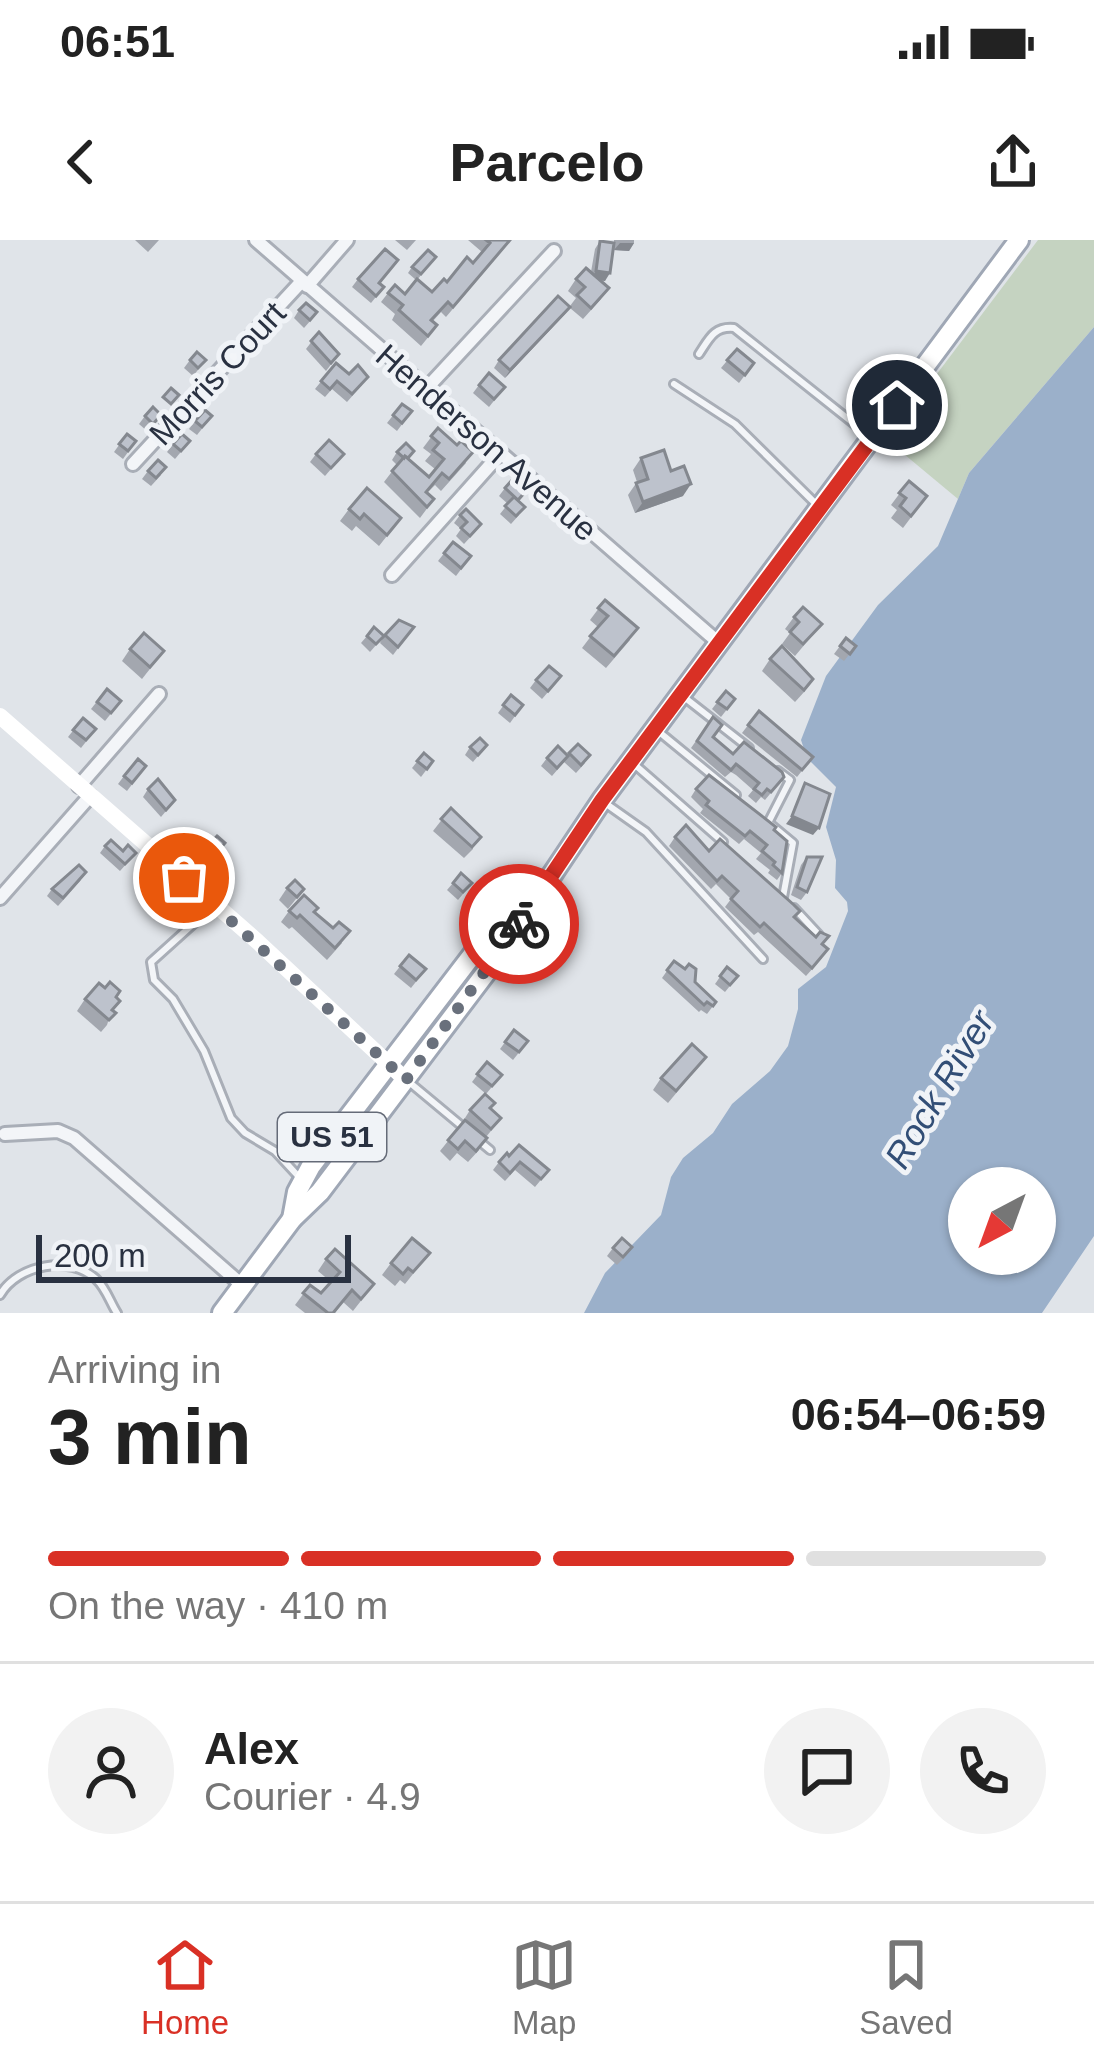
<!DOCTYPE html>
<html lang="en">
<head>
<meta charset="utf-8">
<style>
	:root { --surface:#fff; --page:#f2f2f2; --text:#222; --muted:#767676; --line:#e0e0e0; --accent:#d93025 }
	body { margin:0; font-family:Helvetica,sans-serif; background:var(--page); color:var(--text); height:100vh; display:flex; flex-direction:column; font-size:45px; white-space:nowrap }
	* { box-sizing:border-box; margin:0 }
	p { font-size:39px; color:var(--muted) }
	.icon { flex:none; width:66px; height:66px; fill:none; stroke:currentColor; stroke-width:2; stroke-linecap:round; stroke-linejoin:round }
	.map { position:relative; height:1073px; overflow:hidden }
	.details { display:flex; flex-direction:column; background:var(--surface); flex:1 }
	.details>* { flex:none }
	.needle { width:78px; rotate:221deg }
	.controls { position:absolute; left:948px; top:927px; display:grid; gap:24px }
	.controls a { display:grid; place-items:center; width:108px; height:108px; border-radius:50%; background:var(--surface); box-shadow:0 3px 9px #0004; font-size:60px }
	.scale { position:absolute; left:36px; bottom:30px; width:315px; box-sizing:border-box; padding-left:12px; border:6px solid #293141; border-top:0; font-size:33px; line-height:42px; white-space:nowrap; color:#293141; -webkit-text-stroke:9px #f0f3f7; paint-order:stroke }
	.pin { position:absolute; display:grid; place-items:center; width:102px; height:102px; color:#fff; margin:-51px; border:6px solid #fff; border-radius:50%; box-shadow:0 3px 12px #0007 }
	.courier { position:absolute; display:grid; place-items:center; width:120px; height:120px; margin:-60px; border:9px solid #d93025; border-radius:50%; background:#fff; color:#222; box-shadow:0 3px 15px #0007 }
	.summary em { font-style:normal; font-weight:600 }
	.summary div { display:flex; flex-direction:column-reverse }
	.summary { display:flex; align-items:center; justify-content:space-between; height:204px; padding:0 48px }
	h1 { font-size:78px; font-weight:600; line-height:90px }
	.bar { display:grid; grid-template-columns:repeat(4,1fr); gap:18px 12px; align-content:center; height:144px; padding:0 48px }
	.bar i { height:15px; border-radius:9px; background:var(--line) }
	.bar .selected { background:var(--accent) }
	.bar p { grid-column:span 4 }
	.line { display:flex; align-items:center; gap:30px; padding:0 48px; border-top:3px solid var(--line) }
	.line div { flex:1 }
	.round { display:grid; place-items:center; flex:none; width:126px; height:126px; border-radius:63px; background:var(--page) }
	.status { display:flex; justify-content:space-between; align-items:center; height:84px; padding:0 60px; background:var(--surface); direction:ltr }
	.status svg { height:33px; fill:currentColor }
	header { display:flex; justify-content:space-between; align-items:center; height:156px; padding:0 48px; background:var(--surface); font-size:54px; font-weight:600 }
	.menu { display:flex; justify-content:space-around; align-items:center; height:168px; border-top:3px solid var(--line); background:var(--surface); font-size:33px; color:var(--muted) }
	.menu a { display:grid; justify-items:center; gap:6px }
	.menu .selected { color:var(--accent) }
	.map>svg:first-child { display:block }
</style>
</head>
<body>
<div class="status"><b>06:51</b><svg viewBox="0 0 49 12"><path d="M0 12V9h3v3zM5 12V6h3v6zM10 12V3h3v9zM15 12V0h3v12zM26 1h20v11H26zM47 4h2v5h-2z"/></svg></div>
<header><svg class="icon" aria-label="back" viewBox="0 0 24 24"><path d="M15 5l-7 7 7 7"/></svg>Parcelo<svg class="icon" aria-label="share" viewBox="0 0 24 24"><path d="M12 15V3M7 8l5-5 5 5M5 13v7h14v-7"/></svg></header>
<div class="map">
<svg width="1094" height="1073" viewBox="0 0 1094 1073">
	<rect width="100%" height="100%" fill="#e0e4e9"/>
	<!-- green -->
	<polygon fill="#c5d3c1" points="1038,0 1094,0 1094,87 969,233 958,259 887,200"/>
	<!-- water -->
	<path fill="#9bb0ca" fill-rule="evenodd" d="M1094,87v909l-52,77h-458l21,-40 56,-58 10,-38 12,-19 30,-25 19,-29 38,-33 18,-25 10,-37v-20l28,-22 22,-56 -1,-9 -12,-14 1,-28 -10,-33 10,-40 -29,-29 -6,-18 25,-64 52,-71 60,-59 31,-73zM969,948h66v66h-66z"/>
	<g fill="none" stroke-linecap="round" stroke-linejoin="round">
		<!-- lane casing -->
		<g stroke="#a9aeb7" stroke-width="12">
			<g id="lane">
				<path d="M699,114c10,-15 15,-28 35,-26l133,106"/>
				<polyline points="674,144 735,184 817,265"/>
				<polyline points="684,457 749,508"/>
				<polyline points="658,491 736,555"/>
				<polyline points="634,524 723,602"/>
				<polyline points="605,563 646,592 763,719"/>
				<polyline points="768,583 790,540 778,531"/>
				<polyline points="769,583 793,603 783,657"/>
				<polyline points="212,667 151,722 154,740 173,759 204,811 231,878 245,893 275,911 299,937"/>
				<polyline points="794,668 819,695"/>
				<polyline points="409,842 463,887"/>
				<polyline points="478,900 490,910"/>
				<path d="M0,1055c18,-31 70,-40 96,-16 10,9 14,23 21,34"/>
			</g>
		</g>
		<!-- street casing -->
		<g stroke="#a9aeb7" stroke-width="18">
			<g id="street">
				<polyline points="256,0 719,403"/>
				<polyline points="307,46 347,0"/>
				<polyline points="426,149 554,11"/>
				<polyline points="133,224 302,41"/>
				<polyline points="392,335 500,214"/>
				<polyline points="79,546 159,454"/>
				<polyline points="0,658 90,556"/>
				<polyline points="5,894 58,891 74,898 242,1045"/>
			</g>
		</g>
		<!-- primary casing -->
		<g stroke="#9fa7b5" stroke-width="24">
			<g id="primary">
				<polyline points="292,979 297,952 311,926 496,684 537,641"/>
				<polyline points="222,1073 292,979 320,952 491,726 602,560 1019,0"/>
			</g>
		</g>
		<!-- lane -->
		<use href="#lane" stroke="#f3f5f8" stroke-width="6"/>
		<!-- street -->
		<use href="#street" stroke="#f3f5f8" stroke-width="12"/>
		<!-- secondary -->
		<polyline stroke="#fff" stroke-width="16" points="0,476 258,702 406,840"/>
		<!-- primary -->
		<use href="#primary" stroke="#fff" stroke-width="18"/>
	</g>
	<!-- wall -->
	<g fill="#a3a7af">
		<polygon points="135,0 159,0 148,12"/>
		<polygon points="395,0 416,0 407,10"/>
		<polygon points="468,0 511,0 446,77 441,72 433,81 430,95 421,106 392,80 395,74 381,62 388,53 405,54 416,40 408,33 412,27 436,17 417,40 432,52 473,23 482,12"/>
		<polygon points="614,0 634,0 634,3 629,11 614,10 605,41 601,40 601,59 583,79 570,68 505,138 494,128 499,120 570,66 576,58 568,51 576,39 591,32 595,9 600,1 614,3"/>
		<polygon points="358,39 380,44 384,47 371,63 352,47"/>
		<polygon points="299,70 311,80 304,88 294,78"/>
		<polygon points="319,92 339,114 326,131 306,109"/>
		<polygon points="737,109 754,123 739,143 721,128"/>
		<polygon points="190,120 206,120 193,136 184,128"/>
		<polygon points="336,123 362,145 347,162 332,149 325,157 315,149"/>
		<polygon points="479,145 505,147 489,167 473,153"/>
		<polygon points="402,164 412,171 397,191 387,183"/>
		<polygon points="161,175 147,191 139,184 145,176"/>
		<polygon points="212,176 197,195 189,189 195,181"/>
		<polygon points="438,188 466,223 441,251 435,245 427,253 434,259 420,278 384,242 397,225 392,220 397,212 429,237 435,229 425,221 431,214 423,208"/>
		<polygon points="127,194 136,201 123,219 114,212"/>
		<polygon points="190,201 175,219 167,212 173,204"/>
		<polygon points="316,214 344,214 325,236 310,222"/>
		<polygon points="641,218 671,231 683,256 635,273 628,255 637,242 633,230"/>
		<polygon points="148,231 161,235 151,246 142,239"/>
		<polygon points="909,241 927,256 903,288 891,278 897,270 891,265"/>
		<polygon points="505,248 518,262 519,275 511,284 500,274 508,264 499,256"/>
		<polygon points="349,269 401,278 379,306 356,286 352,291 340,281"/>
		<polygon points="460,275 476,291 464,304 456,296 461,289 454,283"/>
		<polygon points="453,302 471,316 456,336 438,321"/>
		<polygon points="605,360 630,400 606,428 582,408 598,387 590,380"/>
		<polygon points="794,377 822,384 795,416 782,404 790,393 785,389"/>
		<polygon points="414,387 393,415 380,403 385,395"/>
		<polygon points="367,396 384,396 370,412 361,403"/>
		<polygon points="846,398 856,406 844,421 834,414"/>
		<polygon points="130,409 164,411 142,439 122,421"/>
		<polygon points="770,419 805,451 795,462 762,431"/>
		<polygon points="536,440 555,444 542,459 530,448"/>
		<polygon points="107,449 121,461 105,481 91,469"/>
		<polygon points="726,451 735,459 721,477 712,469"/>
		<polygon points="511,455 523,465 510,483 498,473"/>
		<polygon points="759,471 813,517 797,537 742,493"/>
		<polygon points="713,477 713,497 733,514 784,537 765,560 761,557 756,563 748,556 753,550 736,535 731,532 725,537 691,508"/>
		<polygon points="83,478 96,489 81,508 68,497"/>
		<polygon points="578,504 585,523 576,533 564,522 552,536 541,526 547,518 567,515"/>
		<polygon points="487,505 473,522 465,515 470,507"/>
		<polygon points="424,513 433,521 421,537 412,528"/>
		<polygon points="146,526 127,551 118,544 124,536"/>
		<polygon points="148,549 175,560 161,577 143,557"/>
		<polygon points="696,549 774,590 782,633 777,640 768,633 770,630 756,619 761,613 744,599 739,604 700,573 703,569 691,557"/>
		<polygon points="451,568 473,609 464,618 433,591"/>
		<polygon points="217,596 225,603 209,623 201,616"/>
		<polygon points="675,597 709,611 800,671 795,678 823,705 822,718 806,736 758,692 754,695 725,667 731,659 716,644 711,649 669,606"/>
		<polygon points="105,606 123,611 136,613 120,631 100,613"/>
		<polygon points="807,617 807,652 801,660 791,655 801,625"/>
		<polygon points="81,640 58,666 47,656 52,649"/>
		<polygon points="453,643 472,643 458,660 447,650"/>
		<polygon points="287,648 304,649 288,669 279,660"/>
		<polygon points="289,671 315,672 342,703 327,720 292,687 289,689 281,682"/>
		<polygon points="409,715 426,729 411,748 394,734"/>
		<polygon points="674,721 716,762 707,774 701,770 699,772 662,738"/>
		<polygon points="727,727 738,736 725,752 715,744"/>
		<polygon points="116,757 107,785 101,792 77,771 85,759"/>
		<polygon points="514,790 528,801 513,820 500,809"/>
		<polygon points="706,817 668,863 653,850 661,838"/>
		<polygon points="487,822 502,835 486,854 472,842"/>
		<polygon points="490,868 495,886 486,897 465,878 470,870"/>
		<polygon points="465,880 479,910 468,922 457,913 450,921 440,911"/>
		<polygon points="509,916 549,930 535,947 515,930 505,941 493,930 499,922"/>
		<polygon points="613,1008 627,1015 617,1025 607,1016"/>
		<polygon points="326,1019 374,1044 353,1071 343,1062 335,1073 305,1073 295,1065 310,1045 321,1053 331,1042 318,1031"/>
		<polygon points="391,1023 421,1024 405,1044 400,1040 395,1046 382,1035"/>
	</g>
	<!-- shaded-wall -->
	<g fill="#84888f">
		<polygon points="620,3 634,3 629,11 614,10"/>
		<polygon points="596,31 610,33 605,41 591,39"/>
		<polygon points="570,67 565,74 505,138 510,130"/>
		<polygon points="691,244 683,256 635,273 643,262"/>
		<polygon points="792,576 819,588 813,595 786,584"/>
	</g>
	<!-- building -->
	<g fill="#bdc2cc" stroke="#84888f" stroke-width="3">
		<polygon points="486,0 510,0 453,67 448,62 431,80 437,85 428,96 399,70 403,65 388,53 395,45 405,54 417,39 432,52 444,39 447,42 467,17 473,23 490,3"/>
		<polygon points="600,1 614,3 610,33 596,31"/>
		<polygon points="385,9 398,20 379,43 384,47 376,56 358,39"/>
		<polygon points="428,10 436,17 421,34 412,27"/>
		<polygon points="586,28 609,48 591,68 577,55 585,47 576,39"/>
		<polygon points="558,56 570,67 510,130 499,120"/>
		<polygon points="306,63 317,72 310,80 299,70"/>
		<polygon points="319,92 339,114 331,123 311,101"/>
		<polygon points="737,109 754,123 745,135 727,120"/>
		<polygon points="197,112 206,120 198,128 190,120"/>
		<polygon points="336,123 349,134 358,125 368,137 352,154 337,141 330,149 321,141"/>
		<polygon points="489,133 505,147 494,159 479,145"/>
		<polygon points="171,148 179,155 171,164 163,157"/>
		<polygon points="402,164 412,171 402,183 393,175"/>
		<polygon points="153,167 161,175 153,184 145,176"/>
		<polygon points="205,170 212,176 202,187 195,181"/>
		<polygon points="438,188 457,205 461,201 473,212 449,239 442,233 426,252 434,259 427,267 392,231 405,216 429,237 444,219 433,210 439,203 431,196"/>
		<polygon points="127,194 136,201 128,211 119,204"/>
		<polygon points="182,194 190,201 181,211 173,204"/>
		<polygon points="329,200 344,214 331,228 316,214"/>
		<polygon points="406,203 414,211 408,218 405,216 404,218 397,212"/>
		<polygon points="664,210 671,231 684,226 691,244 643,262 636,243 648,239 641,218"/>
		<polygon points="158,220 166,227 156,238 148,231"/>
		<polygon points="513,239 526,251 518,260 505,248"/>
		<polygon points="909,241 927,256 911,276 900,266 906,258 899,253"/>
		<polygon points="367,248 401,278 387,295 364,274 360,279 349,269"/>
		<polygon points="514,257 525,267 516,276 505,266"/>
		<polygon points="466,269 481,284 470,296 461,288 467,282 460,275"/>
		<polygon points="453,302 471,316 461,328 444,313"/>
		<polygon points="605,360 638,388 614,416 590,396 608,376 598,368"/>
		<polygon points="803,367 822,384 803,404 790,392 799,382 794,377"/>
		<polygon points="399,380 414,387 398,407 385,395"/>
		<polygon points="374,387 384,396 376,404 367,396"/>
		<polygon points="144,393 164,411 150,427 130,409"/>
		<polygon points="846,398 856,406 850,414 840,406"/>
		<polygon points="782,406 813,439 804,450 770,419"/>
		<polygon points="549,426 561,436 548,451 536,440"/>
		<polygon points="107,449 121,461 111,473 97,462"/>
		<polygon points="726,451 735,459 727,469 717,462"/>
		<polygon points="511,455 523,465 515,475 503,465"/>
		<polygon points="759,471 813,517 802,530 748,485"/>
		<polygon points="713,477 722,485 713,497 733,514 744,502 782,532 784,537 771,552 767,549 762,555 754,549 759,543 741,528 736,524 731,530 697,501"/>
		<polygon points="83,478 96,489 86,500 73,490"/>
		<polygon points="480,498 487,505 478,515 470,507"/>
		<polygon points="578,504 590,515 581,525 569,513"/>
		<polygon points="558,506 568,516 557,528 547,518"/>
		<polygon points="424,513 433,521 427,529 417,521"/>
		<polygon points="138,519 146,526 132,543 124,536"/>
		<polygon points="709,535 776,587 774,590 787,601 782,633 773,625 775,622 762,611 767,605 750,591 745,596 706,565 709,561 696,549"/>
		<polygon points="158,539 175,560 166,570 148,549"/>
		<polygon points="805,543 830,554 819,588 792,576"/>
		<polygon points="451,568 481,597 472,607 441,579"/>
		<polygon points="686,585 709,611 720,599 794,665 800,671 794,677 816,697 820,692 829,696 822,704 828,709 812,728 764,683 760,687 731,659 738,651 722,636 717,641 675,597"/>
		<polygon points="217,596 225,603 215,615 206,608"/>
		<polygon points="111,600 123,611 128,605 136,613 125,624 105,606"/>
		<polygon points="807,617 822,617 807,652 797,647"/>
		<polygon points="79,625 86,632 63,658 52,649"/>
		<polygon points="461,633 472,643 463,652 453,643"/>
		<polygon points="295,640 304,649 297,657 287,648"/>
		<polygon points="304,655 318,668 314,672 333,688 339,682 350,691 335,708 300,675 297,678 289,671"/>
		<polygon points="409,715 426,729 416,740 400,726"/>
		<polygon points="674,721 685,729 689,724 696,729 695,742 716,762 713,766 707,762 704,765 667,730"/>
		<polygon points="727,727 738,736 730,745 720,736"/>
		<polygon points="110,742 120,751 116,757 120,761 112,770 116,773 109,780 85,759 99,743 105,748"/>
		<polygon points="514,790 528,801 519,812 505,802"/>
		<polygon points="692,804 706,817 676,851 661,838"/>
		<polygon points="487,822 502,835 492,846 477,834"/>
		<polygon points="485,854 495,863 490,868 501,878 491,889 470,870"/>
		<polygon points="465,880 487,898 476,911 465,901 458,909 448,900"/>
		<polygon points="519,905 549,930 541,939 520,922 510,933 499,922 507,913 509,916"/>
		<polygon points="412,998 430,1013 413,1032 408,1028 403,1034 391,1023"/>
		<polygon points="622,998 632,1007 623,1017 613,1008"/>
		<polygon points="335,1009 374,1044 361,1059 352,1050 333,1073 328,1073 303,1053 310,1045 321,1053 340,1032 326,1019"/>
	</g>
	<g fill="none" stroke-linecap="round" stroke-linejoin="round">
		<!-- done -->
		<polyline stroke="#69707c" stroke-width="12" stroke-dasharray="0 21.6" points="184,638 406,840 519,684"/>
		<!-- route -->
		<polyline stroke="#d93025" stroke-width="15" points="519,684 602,560 897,165"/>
	</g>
	<g text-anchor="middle" stroke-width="10" stroke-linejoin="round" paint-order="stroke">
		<!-- shield labels -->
		<rect fill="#f0f3f7" stroke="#656b78" stroke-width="3" x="278" y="873" width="108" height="48" rx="9"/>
		<g font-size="30" font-weight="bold" fill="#293141">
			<text x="332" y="907">US 51</text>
		</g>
		<!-- street labels -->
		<g font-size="33" fill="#293141" stroke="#f0f3f7">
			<text transform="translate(217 133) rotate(-47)" y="12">Morris Court</text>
			<text transform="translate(487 202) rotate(41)" y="12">Henderson Avenue</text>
		</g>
		<!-- water labels -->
		<g font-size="36" font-style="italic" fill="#324e76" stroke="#f0f3f7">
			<text transform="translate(939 849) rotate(-59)" y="13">Rock River</text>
		</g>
	</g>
</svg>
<div class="controls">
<a><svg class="needle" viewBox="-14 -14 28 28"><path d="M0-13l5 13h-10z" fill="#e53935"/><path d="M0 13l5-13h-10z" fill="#767676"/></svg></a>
</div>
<div class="scale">200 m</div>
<div class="pin" style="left:184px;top:638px;background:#ea580c"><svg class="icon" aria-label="bag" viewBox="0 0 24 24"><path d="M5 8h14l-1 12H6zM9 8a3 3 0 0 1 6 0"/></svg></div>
<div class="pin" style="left:897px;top:165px;background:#1f2937"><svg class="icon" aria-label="home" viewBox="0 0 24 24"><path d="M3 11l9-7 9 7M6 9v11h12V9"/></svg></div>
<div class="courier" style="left:519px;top:684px"><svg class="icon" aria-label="bike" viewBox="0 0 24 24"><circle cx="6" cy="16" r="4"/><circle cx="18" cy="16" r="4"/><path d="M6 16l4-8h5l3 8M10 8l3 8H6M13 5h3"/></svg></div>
</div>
<section class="details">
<div class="summary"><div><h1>3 min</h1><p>Arriving in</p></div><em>06:54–06:59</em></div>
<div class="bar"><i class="selected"></i><i class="selected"></i><i class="selected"></i><i></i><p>On the way · 410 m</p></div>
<div class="line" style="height:216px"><a class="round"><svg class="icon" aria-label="person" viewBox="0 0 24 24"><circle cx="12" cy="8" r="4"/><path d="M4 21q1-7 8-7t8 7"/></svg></a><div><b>Alex</b><p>Courier · 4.9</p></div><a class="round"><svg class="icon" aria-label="chat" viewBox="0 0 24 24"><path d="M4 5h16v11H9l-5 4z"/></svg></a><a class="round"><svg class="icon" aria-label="phone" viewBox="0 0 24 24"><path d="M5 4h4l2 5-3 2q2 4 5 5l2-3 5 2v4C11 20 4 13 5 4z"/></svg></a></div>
</section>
<nav class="menu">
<a class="selected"><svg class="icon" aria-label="home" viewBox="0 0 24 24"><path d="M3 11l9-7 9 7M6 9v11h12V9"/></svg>Home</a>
<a><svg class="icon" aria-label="map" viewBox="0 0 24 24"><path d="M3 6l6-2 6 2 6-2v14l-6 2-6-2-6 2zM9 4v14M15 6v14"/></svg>Map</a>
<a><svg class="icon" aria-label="saved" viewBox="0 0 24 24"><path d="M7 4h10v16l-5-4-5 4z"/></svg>Saved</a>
</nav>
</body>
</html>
